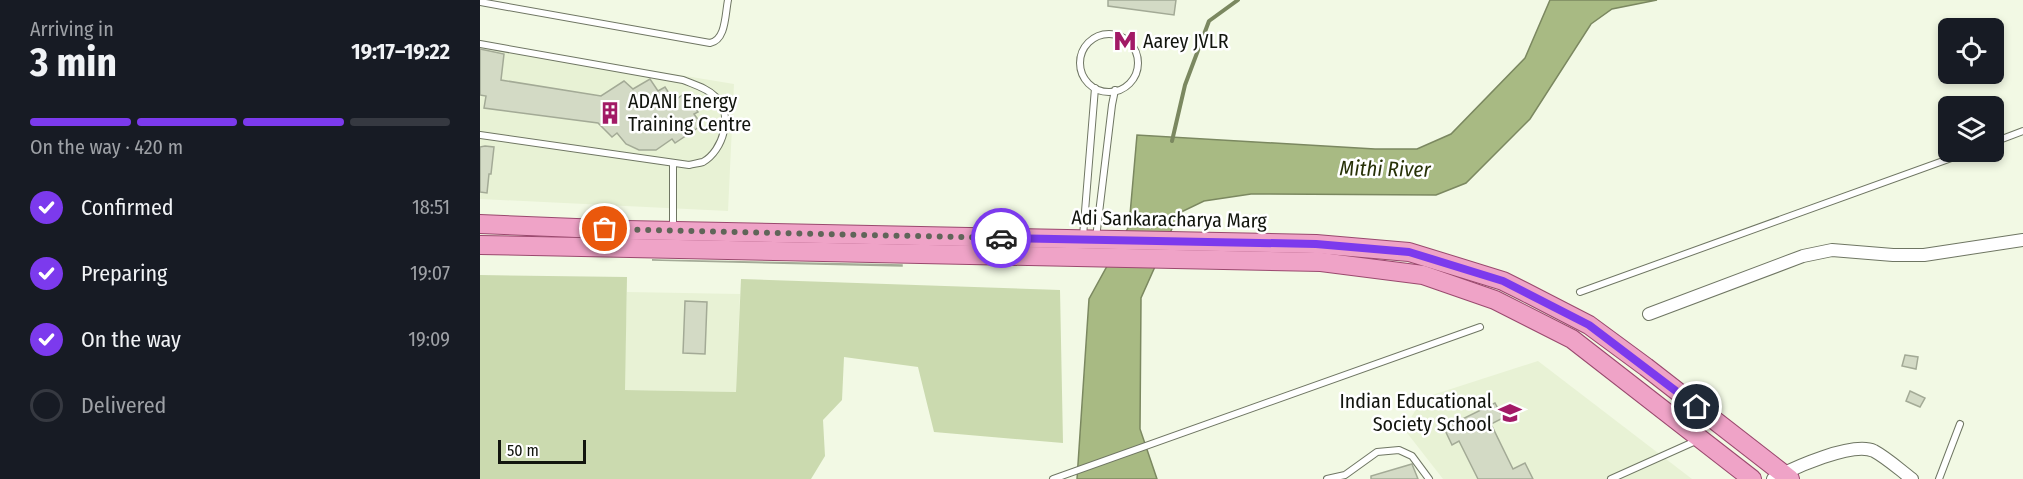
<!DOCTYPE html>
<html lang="en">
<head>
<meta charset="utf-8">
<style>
	:root { --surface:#171b24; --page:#20242c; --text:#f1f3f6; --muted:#9ea1a6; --line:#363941; --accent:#7c3aed }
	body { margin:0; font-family:"Fira Sans Condensed",sans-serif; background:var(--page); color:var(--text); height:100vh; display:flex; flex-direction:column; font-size:22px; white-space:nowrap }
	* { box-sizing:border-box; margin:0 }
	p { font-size:20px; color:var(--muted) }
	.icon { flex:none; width:33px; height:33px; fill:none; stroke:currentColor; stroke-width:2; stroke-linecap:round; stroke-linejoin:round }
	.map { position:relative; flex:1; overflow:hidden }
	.side { display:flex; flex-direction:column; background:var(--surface); width:480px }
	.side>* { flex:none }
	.controls { position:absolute; left:1458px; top:18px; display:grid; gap:12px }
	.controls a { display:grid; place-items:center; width:66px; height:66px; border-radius:9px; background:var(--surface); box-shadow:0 3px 9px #0003; font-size:30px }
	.scale { position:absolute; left:18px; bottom:15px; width:88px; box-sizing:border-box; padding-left:6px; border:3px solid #12150e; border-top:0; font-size:16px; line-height:21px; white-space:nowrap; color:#12150e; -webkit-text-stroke:4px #fff; paint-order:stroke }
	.pin { position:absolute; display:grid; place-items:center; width:51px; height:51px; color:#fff; margin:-26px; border:3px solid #fff; border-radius:50%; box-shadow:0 2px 6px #0007 }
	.courier { position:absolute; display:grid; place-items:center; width:60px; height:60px; margin:-30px; border:4px solid #7c3aed; border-radius:50%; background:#fff; color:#222; box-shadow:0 2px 8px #0007 }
	.overview em { font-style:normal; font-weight:700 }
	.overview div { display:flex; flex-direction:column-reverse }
	.overview { display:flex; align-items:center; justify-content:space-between; height:102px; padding:0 30px }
	h1 { font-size:39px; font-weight:700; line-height:45px }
	.bar { display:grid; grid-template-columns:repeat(4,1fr); gap:9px 6px; align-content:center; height:72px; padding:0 30px }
	.bar i { height:8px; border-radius:4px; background:var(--line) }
	.bar .on { background:var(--accent) }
	.bar p { grid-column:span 4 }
	ol { padding:0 30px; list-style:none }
	li { display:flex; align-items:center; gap:18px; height:66px }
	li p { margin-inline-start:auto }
	li .icon { padding:6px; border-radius:50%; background:var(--accent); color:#fff; stroke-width:4 }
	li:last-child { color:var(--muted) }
	li i { width:33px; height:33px; border:3px solid var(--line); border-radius:50% }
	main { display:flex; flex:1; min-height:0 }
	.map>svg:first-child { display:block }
</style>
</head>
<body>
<main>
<section class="side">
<div class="overview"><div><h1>3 min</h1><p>Arriving in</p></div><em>19:17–19:22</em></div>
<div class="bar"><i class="on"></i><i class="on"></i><i class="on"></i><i></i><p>On the way · 420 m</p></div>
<ol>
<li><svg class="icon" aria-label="check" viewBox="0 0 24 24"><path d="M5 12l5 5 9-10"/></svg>Confirmed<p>18:51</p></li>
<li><svg class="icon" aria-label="check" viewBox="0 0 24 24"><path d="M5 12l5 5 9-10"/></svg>Preparing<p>19:07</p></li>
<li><svg class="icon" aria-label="check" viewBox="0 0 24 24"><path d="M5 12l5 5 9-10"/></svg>On the way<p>19:09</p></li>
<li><i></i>Delivered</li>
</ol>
</section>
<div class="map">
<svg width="1543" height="479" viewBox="0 0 1543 479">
	<rect width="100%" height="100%" fill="#f2f9e4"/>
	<!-- built -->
	<g fill="#e8f2d5">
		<polygon points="0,42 254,84 248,211 0,199"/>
		<polygon points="147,292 260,294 256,392 144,390"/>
		<polygon points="1058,361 1212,479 963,479 924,429 943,398"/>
	</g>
	<!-- green -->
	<polygon fill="#cbdaaf" points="0,275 147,277 145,390 256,392 261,279 580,290 583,443 454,432 438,367 364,357 362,400 343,420 345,456 331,479 0,479"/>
	<!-- water -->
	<polygon fill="#a8ba83" stroke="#7b8860" stroke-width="1.5" points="1070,0 1177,0 1132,9 1111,24 1050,119 986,183 956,195 771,194 724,201 699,213 661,298 660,429 677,479 597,479 609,299 649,226 657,135 895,149 937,149 971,134 1045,58"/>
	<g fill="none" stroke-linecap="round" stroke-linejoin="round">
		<!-- stream -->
		<polyline stroke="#7b8860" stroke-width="4" points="692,141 705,85 729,21 758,0"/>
	</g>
	<!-- building -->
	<g fill="#d3dac5" stroke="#a3aa96" stroke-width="1.5">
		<polygon points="628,0 696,0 694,15 628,6"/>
		<polygon points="0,49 24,54 21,80 121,96 144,81 153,89 170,79 178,91 185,87 194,101 205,93 218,112 214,114 222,125 195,143 192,139 176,150 159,150 146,144 137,133 132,137 118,123 4,108 6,96 0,95"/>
		<polygon points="5,146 14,147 11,174 9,174 7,193 0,192 0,147"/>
		<polygon points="172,260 422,265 422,266"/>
		<polygon points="205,301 227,302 225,354 203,353"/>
		<polygon points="1425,355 1438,357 1436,369 1422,366"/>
		<polygon points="1430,391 1445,398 1440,407 1426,401"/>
		<polygon points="1015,403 1023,418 1011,424 1033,469 1045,463 1053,479 998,479 979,441 972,445 964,428"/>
		<polygon points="932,464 938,479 891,479 891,476"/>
	</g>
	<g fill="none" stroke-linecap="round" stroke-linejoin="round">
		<!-- lane casing -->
		<g stroke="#6f7663" stroke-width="8">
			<g id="lane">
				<path d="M0,2l230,41c16,-3 15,-28 18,-43"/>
				<circle cx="629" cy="63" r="29"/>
				<path d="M0,44l203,36c12,5 24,8 33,17 18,17 7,54 -13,65 -4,1 -10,2 -14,3l-209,-30"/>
				<polyline points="1514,142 1543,131"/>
				<polyline points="193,163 193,228"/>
				<polyline points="603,236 615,88"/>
				<polyline points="616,238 632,105 635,90"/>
				<polyline points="1100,292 1488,152"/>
				<polyline points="573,479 1000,327"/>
				<polyline points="847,479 865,475 897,452 919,450 932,456 949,479"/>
				<polyline points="1131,479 1218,440"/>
				<polyline points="1459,479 1480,424"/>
			</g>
		</g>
		<!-- street casing -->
		<g stroke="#6f7663" stroke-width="14">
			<g id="street">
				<polyline points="1169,314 1323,256 1352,250 1413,255 1444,255 1543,240"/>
				<path d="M1293,479c20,-11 80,-38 101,-28 13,7 26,19 38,28"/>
			</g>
		</g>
		<!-- primary casing -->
		<g stroke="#9a496e" stroke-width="20">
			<g id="primary">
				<polyline points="0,224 146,230 836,244 929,252 1023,281 1045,292 1109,325 1166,367 1310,479"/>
				<polyline points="0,245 841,262 943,275 1015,300 1092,339 1272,479"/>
			</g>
		</g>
		<!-- lane -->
		<use href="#lane" stroke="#fff" stroke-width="6"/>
		<!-- street -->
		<use href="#street" stroke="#fff" stroke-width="12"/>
		<!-- primary -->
		<use href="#primary" stroke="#efa3c7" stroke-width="18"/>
	</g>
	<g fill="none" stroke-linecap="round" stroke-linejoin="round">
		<!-- done -->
		<polyline stroke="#606559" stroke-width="6" stroke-dasharray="0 10.8" points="125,229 521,238"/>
		<!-- route -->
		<polyline stroke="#7c3aed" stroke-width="8" points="521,238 836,244 929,252 1023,281 1109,325 1217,407"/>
	</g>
	<!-- icons -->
	<defs>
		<g id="metro-bare" transform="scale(1.8)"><path d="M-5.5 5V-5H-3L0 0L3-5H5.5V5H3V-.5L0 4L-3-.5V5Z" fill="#a21a66" stroke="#fff" stroke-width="2.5" paint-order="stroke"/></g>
		<g id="building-bare" transform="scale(1.8)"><path d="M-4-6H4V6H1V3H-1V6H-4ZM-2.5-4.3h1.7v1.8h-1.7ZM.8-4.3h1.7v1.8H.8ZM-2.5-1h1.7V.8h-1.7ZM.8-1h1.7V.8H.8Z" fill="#a21a66" stroke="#fff" stroke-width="2.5" paint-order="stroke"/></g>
		<g id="school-bare" transform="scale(1.8)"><path d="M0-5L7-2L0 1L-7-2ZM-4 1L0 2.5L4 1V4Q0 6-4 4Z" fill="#a21a66" stroke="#fff" stroke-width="2.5" paint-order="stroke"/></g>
	</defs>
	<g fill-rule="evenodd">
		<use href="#metro-bare" x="645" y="41"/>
		<use href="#building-bare" x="130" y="113"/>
		<use href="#school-bare" x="1030" y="413"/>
	</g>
	<g text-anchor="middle" stroke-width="5" stroke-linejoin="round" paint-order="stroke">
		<!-- poi labels -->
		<g font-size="20" fill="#12150e" stroke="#fff" text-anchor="start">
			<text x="663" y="48">Aarey JVLR</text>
			<text x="148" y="108">ADANI Energy<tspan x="148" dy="23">Training Centre</tspan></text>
			<text x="1012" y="408" text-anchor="end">Indian Educational<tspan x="1012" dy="23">Society School</tspan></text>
		</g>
		<!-- street labels -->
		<g font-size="20" fill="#12150e" stroke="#fff">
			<text transform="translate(689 219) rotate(1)" y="7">Adi Sankaracharya Marg</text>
		</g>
		<!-- water labels -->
		<g font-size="21" font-style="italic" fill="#273107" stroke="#fff">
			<text transform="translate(905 169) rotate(1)" y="7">Mithi River</text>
		</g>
	</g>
</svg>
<div class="controls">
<a><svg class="icon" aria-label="locate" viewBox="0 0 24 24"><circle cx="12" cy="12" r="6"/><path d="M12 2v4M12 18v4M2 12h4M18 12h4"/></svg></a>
<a><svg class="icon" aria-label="layers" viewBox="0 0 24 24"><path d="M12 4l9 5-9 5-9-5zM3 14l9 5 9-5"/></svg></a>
</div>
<div class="scale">50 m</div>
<div class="pin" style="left:125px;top:229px;background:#ea580c"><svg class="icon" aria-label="bag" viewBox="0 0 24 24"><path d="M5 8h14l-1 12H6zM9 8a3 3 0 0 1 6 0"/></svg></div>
<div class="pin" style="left:1217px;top:407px;background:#1f2937"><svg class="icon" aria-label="home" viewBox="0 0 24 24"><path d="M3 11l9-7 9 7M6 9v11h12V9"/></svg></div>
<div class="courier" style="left:521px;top:238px"><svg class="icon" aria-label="car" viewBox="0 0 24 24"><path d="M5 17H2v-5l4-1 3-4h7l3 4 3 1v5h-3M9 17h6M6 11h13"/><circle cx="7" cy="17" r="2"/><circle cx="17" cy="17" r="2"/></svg></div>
</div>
</main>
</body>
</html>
